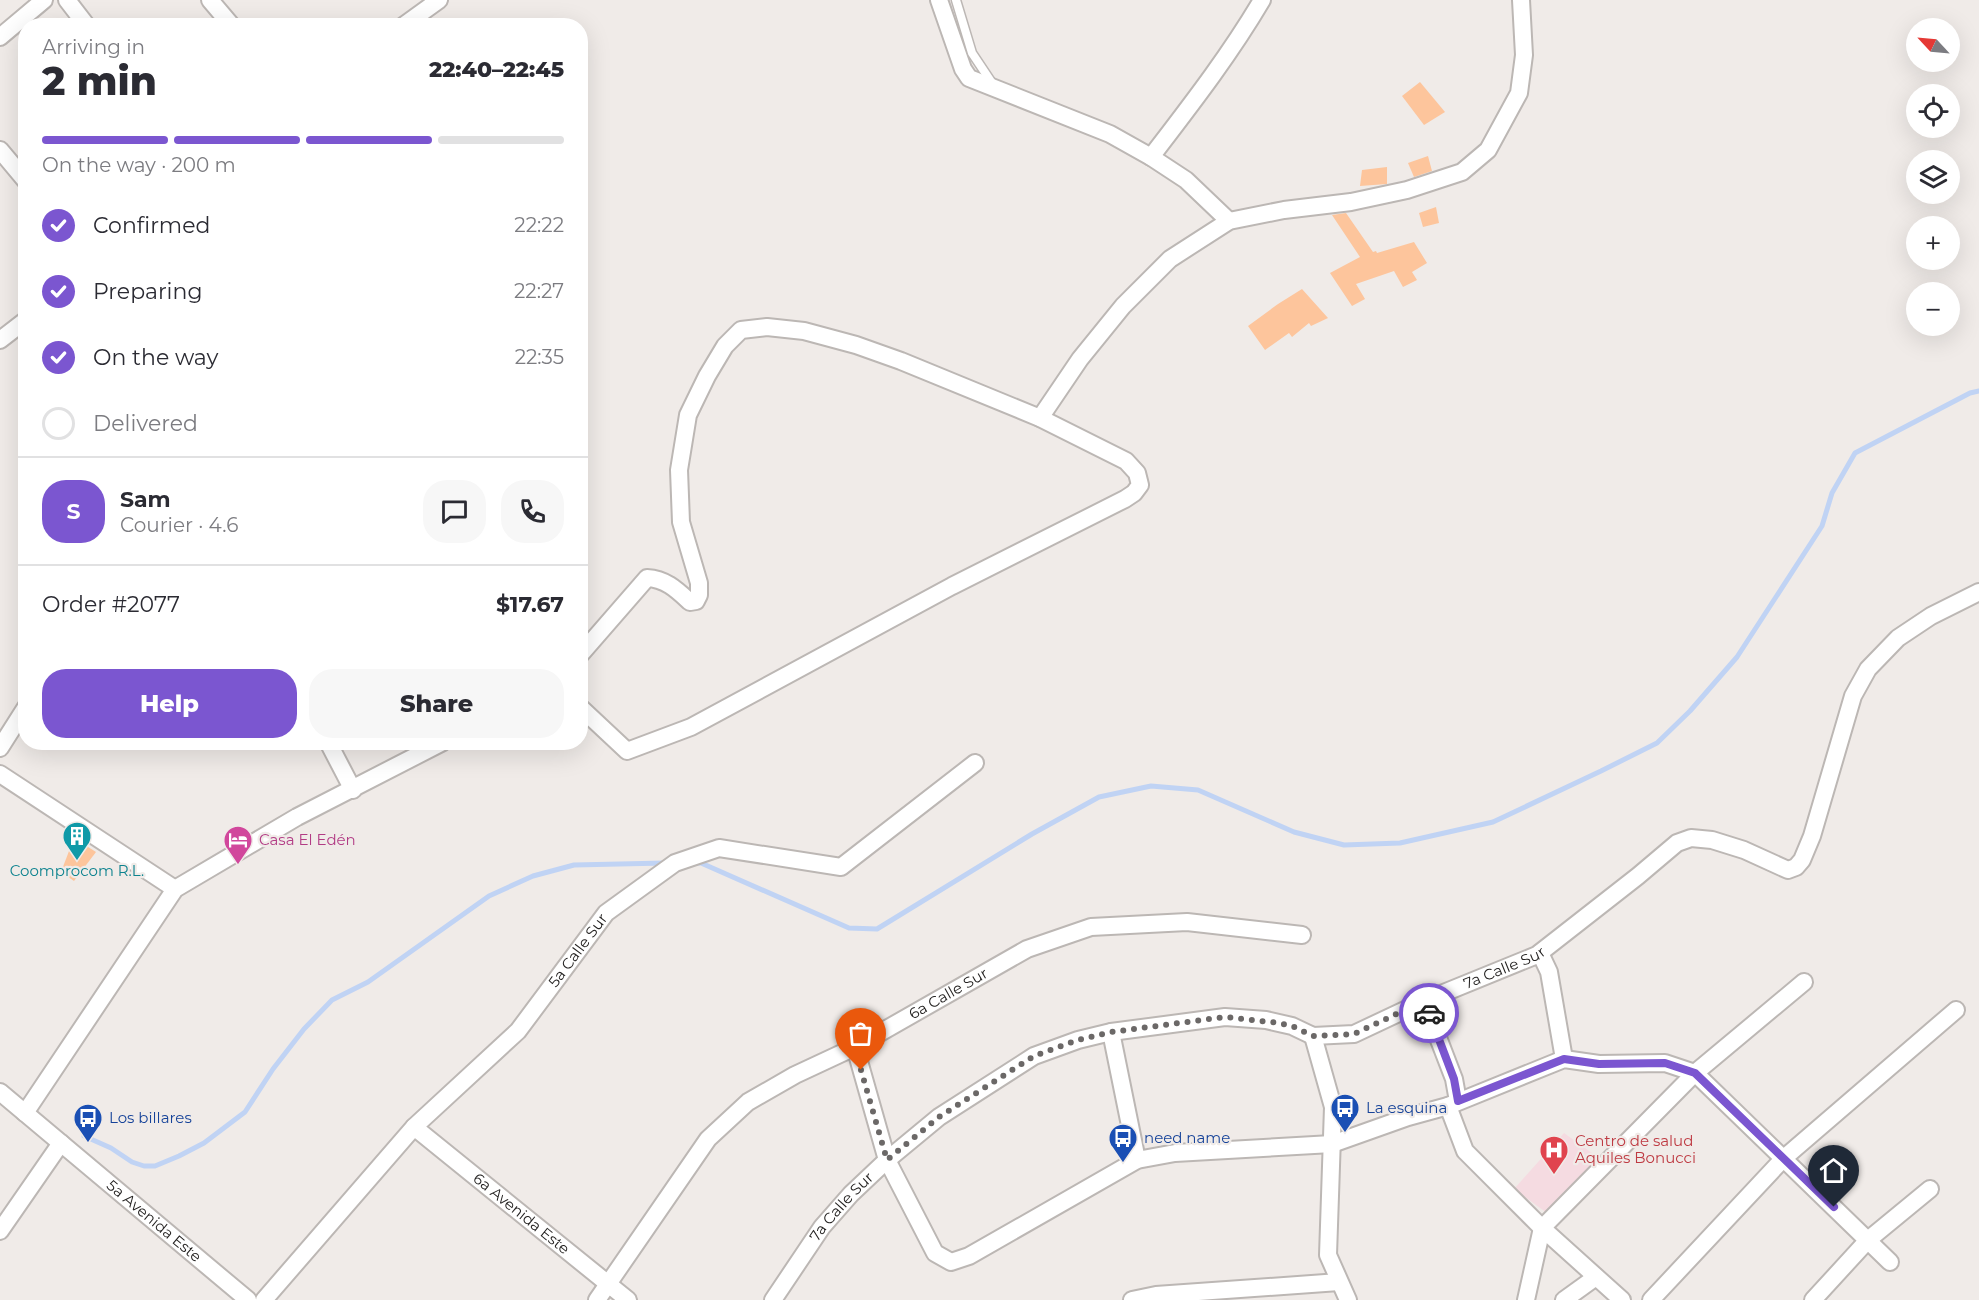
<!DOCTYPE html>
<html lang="en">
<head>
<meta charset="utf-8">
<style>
	:root { --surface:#fff; --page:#f7f7f7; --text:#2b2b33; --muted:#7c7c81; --line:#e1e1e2; --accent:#7b56d0 }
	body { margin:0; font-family:Montserrat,sans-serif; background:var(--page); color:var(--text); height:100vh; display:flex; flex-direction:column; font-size:22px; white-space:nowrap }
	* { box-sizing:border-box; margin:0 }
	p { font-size:20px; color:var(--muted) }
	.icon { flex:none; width:33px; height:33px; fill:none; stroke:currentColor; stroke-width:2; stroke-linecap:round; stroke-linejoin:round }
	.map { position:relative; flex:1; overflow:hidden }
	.side { position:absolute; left:18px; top:18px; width:570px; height:732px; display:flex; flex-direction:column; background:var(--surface); border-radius:24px; box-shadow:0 6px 24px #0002 }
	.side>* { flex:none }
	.needle { width:39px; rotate:296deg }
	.buttons { position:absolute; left:1906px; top:18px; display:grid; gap:12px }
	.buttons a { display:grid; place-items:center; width:54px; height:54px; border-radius:50%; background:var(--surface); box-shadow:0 6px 24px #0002; font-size:30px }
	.pin { position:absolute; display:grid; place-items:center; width:51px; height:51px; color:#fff; margin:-62px -26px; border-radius:50% 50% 50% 0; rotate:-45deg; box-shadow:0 0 6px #0007 }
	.pin .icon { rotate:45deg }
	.courier { position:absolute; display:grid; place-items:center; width:60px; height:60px; margin:-30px; border:4px solid #7b56d0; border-radius:50%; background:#fff; color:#222; box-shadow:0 2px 8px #0007 }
	.overview em { font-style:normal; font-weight:800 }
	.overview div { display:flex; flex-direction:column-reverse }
	.overview { display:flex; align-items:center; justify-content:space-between; height:102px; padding:0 24px }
	h1 { font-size:39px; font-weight:800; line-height:45px }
	.bar { display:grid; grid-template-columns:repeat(4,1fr); gap:9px 6px; align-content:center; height:72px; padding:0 24px }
	.bar i { height:8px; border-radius:4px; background:var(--line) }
	.bar .current { background:var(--accent) }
	.bar p { grid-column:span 4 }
	.line { display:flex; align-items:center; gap:15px; padding:0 24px; border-top:2px solid var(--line) }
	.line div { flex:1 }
	.round { display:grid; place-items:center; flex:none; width:63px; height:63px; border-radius:24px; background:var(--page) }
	ol { padding:0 24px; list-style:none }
	li { display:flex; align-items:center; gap:18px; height:66px }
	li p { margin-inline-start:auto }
	li .icon { padding:6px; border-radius:50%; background:var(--accent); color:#fff; stroke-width:4 }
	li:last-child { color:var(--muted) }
	li i { width:33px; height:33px; border:3px solid var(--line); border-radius:50% }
	.action { display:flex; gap:12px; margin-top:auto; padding:12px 24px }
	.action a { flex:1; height:69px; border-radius:24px; background:var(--accent); color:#fff; font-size:24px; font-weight:800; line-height:69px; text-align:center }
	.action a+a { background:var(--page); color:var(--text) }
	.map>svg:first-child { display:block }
</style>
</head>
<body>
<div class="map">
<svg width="1979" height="1300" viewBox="0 0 1979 1300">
	<rect width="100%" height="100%" fill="#f0ebe8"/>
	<!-- medical -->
	<polygon fill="#f5dbe1" points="1564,1133 1599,1158 1547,1213 1514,1189"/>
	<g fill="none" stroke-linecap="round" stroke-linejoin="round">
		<!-- stream -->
		<g stroke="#c0d3f4" stroke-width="5">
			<polyline points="696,863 701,863 849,928 877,929 1032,834 1099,797 1151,786 1198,790 1294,832 1344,845 1400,843 1493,822 1601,771 1657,743 1690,711 1737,657 1822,526 1832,493 1855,453 1970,393 1979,391"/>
			<polyline points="84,1136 111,1148 132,1162 144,1166 155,1166 179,1156 204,1143 245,1112 273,1069 304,1029 332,1000 368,982 489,896 533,876 574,865 665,863"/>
		</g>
	</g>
	<!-- building -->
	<g fill="#fdc59c">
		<polygon points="1420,82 1445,112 1424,125 1402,96"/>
		<polygon points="1428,156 1432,171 1414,177 1408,163"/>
		<polygon points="1387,167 1387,184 1360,186 1362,170"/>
		<polygon points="1436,207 1439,223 1423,227 1419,213"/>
		<polygon points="1346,213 1373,252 1376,251 1377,253 1414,242 1427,263 1412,272 1417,280 1403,287 1394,271 1356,284 1365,299 1352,306 1330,273 1360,257 1332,215"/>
		<polygon points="1302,289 1328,318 1311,326 1309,323 1292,337 1289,333 1265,350 1248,326 1278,304"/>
		<polygon points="74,838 96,852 74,881 61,872"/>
	</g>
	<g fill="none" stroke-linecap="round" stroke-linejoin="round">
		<!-- service casing -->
		<g stroke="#bcb7b4" stroke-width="11">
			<polyline id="service" points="956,0 972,53 994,86"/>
		</g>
		<!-- minor casing -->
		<g stroke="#bcb7b4" stroke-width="20">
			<g id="minor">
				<polyline points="67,0 87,26"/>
				<polyline points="210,0 232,26"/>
				<polyline points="939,0 963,69 969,78 1110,134 1151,157 1186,180 1229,221"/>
				<polyline points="403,26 439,0"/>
				<polyline points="0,37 44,0"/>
				<polyline points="0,150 26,181"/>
				<path d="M1151,157c39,-51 78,-101 111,-157"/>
				<polyline points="0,340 26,320"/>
				<polyline points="1040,418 1080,359 1123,306 1170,259 1229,221 1284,210 1351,202 1407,190 1462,172 1488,150 1519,93 1524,55 1521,0"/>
				<path d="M580,655l67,-77c19,1 30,12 43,24l6,-1 3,-6v-12l-18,-61 -2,-52 9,-55 19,-39 18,-30 16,-16 26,-3 37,4 52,14 45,16 139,57 86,43 11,12 3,12 -6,8 -9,6 -173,87 -261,141 -64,24 -47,-44"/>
				<polyline points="328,742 353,790"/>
				<polyline points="0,748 26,707"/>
				<polyline points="0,774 175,889"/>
				<polyline points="1540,953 1549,972 1564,1059"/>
				<polyline points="1424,1001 1454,1079 1458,1101"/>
				<polyline points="1111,1032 1137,1160"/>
				<polyline points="1313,1036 1333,1107 1328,1255 1348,1300"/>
				<polyline points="855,1047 887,1160 935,1253 951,1262 969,1256 1137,1160 1175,1153 1332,1144 1408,1117 1448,1106 1564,1059 1599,1064 1665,1063 1695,1073 1890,1262"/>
				<path id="s1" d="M0,1092l248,208"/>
				<polyline points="1448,1106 1465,1151 1542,1228 1622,1300"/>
				<polyline points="25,1113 175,889 297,817 443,742"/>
				<path id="s2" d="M414,1127l214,173"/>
				<polyline points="0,1231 61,1143"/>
				<path id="s3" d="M264,1300l150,-173 104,-96 88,-118 69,-50 44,-15 122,19 134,-104"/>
				<path id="s4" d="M597,1300l111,-161 40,-37 47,-27 60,-28 172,-98 64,-22 96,-5 115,13"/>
				<path id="s5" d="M773,1300l49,-73 29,-33 36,-34 52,-43 95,-61 44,-16 33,-8 114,-15 41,3 26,6 21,10 41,-2 70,-33 113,-46 101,-79 39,-33 14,-5 21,2 32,10 44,20 8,-3 6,-7 10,-24 41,-140 15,-27 30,-31 33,-22 48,-24"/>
				<polyline points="1132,1300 1156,1295 1339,1282"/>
				<polyline points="1526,1300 1542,1228 1695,1073 1804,982"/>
				<polyline points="1564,1300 1596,1277"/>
				<polyline points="1651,1300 1784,1158 1956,1010"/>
				<polyline points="1813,1300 1868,1240 1930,1189"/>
			</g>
		</g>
		<!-- service -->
		<use href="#service" stroke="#fff" stroke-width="8"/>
		<!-- minor -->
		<use href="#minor" stroke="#fff" stroke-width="16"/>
	</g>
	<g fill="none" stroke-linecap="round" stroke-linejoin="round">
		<!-- done -->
		<polyline stroke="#6b6867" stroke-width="6" stroke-dasharray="0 10.8" points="861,1070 887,1160 939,1117 1034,1056 1078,1040 1111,1032 1225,1017 1279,1023 1292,1026 1313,1036 1354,1034 1424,1001 1429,1013"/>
		<!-- route -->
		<polyline stroke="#7b56d0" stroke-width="8" points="1429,1013 1454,1079 1458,1101 1564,1059 1599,1064 1665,1063 1695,1073 1834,1207"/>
	</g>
	<!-- icons -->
	<defs>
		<g id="building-pin" transform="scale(1.5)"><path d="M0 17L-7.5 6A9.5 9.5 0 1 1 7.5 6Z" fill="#0f9aa8" stroke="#f0ebe8"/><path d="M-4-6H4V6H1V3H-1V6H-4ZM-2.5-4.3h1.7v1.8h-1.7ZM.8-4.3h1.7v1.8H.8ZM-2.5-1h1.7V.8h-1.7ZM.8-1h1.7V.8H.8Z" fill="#fff"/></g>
		<g id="hotel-pin" transform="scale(1.5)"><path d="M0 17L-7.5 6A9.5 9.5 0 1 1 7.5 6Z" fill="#d1479c" stroke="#f0ebe8"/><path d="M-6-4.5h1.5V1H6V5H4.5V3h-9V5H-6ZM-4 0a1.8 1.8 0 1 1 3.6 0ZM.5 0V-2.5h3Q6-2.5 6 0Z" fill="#fff"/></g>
		<g id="bus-pin" transform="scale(1.5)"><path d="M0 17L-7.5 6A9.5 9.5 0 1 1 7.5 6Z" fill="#1a4fb4" stroke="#f0ebe8"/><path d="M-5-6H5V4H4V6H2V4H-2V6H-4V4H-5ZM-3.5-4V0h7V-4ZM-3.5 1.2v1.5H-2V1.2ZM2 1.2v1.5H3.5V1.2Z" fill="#fff"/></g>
		<g id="hospital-pin" transform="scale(1.5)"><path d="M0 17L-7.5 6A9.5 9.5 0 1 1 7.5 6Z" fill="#e0444e" stroke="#f0ebe8"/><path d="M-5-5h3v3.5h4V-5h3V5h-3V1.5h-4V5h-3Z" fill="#fff"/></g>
	</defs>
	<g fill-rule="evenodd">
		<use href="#building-pin" x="77" y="836"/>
		<use href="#hotel-pin" x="238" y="840"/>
		<use href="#bus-pin" x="1345" y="1108"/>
		<use href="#bus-pin" x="88" y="1118"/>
		<use href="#bus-pin" x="1123" y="1138"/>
		<use href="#hospital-pin" x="1554" y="1150"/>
	</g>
	<g text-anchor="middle" stroke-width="4.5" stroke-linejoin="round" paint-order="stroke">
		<!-- hotel labels -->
		<g font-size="15" fill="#b23c85" stroke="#f0ebe8" text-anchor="start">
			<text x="259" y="845">Casa El Edén</text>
		</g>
		<!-- culture labels -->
		<g font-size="15" fill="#0d838f" stroke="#f0ebe8">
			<text x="77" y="876">Coomprocom R.L.</text>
		</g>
		<!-- street labels -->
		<g font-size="15" fill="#242221" stroke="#f0ebe8">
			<text dy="5" stroke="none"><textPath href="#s3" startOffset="471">5a Calle Sur</textPath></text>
			<text dy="5" stroke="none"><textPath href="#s5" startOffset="854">7a Calle Sur</textPath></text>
			<text dy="5" stroke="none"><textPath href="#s4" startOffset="478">6a Calle Sur</textPath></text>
			<text dy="5" stroke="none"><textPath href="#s5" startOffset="116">7a Calle Sur</textPath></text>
			<text dy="5" stroke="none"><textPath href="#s2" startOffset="138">6a Avenida Este</textPath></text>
			<text dy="5" stroke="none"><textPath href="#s1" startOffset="201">5a Avenida Este</textPath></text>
		</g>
		<!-- transit labels -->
		<g font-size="15" fill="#164399" stroke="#f0ebe8" text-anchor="start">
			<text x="1366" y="1113">La esquina</text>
			<text x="109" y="1123">Los billares</text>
			<text x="1144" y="1143">need name</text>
		</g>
		<!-- health labels -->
		<g font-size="15" fill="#be3a42" stroke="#f0ebe8" text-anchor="start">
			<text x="1575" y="1146">Centro de salud<tspan x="1575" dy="17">Aquiles Bonucci</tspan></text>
		</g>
	</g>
</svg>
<div class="buttons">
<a><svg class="needle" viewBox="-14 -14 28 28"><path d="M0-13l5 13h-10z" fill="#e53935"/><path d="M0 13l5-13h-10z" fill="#7c7c81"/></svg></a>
<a><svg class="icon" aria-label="locate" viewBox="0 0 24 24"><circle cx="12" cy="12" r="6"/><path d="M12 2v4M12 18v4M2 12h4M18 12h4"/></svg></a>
<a><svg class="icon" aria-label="layers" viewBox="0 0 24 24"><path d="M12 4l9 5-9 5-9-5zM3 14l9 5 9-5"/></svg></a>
<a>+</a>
<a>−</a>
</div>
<div class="pin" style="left:861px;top:1070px;background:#ea580c"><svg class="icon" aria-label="bag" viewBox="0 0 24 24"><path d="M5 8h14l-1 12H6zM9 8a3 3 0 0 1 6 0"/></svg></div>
<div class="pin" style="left:1834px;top:1207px;background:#1f2937"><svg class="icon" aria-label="home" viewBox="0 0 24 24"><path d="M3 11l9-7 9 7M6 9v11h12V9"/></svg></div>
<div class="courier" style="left:1429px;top:1013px"><svg class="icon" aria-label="car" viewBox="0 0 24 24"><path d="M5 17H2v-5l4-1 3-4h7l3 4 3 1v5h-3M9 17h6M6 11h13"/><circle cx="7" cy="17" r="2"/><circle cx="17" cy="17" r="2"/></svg></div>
<section class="side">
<div class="overview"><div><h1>2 min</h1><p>Arriving in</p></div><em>22:40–22:45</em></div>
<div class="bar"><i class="current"></i><i class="current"></i><i class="current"></i><i></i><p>On the way · 200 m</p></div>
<ol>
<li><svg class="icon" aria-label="check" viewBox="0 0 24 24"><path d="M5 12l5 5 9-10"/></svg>Confirmed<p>22:22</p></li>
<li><svg class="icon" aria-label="check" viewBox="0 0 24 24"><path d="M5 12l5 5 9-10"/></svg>Preparing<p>22:27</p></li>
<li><svg class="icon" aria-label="check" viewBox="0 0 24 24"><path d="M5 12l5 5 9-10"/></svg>On the way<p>22:35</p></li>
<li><i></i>Delivered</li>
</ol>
<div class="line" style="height:108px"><b class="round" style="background:var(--accent);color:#fff">S</b><div><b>Sam</b><p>Courier · 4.6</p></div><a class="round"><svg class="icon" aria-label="chat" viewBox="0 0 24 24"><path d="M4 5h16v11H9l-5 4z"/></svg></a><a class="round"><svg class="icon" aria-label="phone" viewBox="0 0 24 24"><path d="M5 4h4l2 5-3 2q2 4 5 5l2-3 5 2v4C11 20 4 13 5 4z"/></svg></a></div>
<div class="line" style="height:78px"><div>Order #2077</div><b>$17.67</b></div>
<div class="action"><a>Help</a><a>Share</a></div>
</section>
</div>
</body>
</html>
